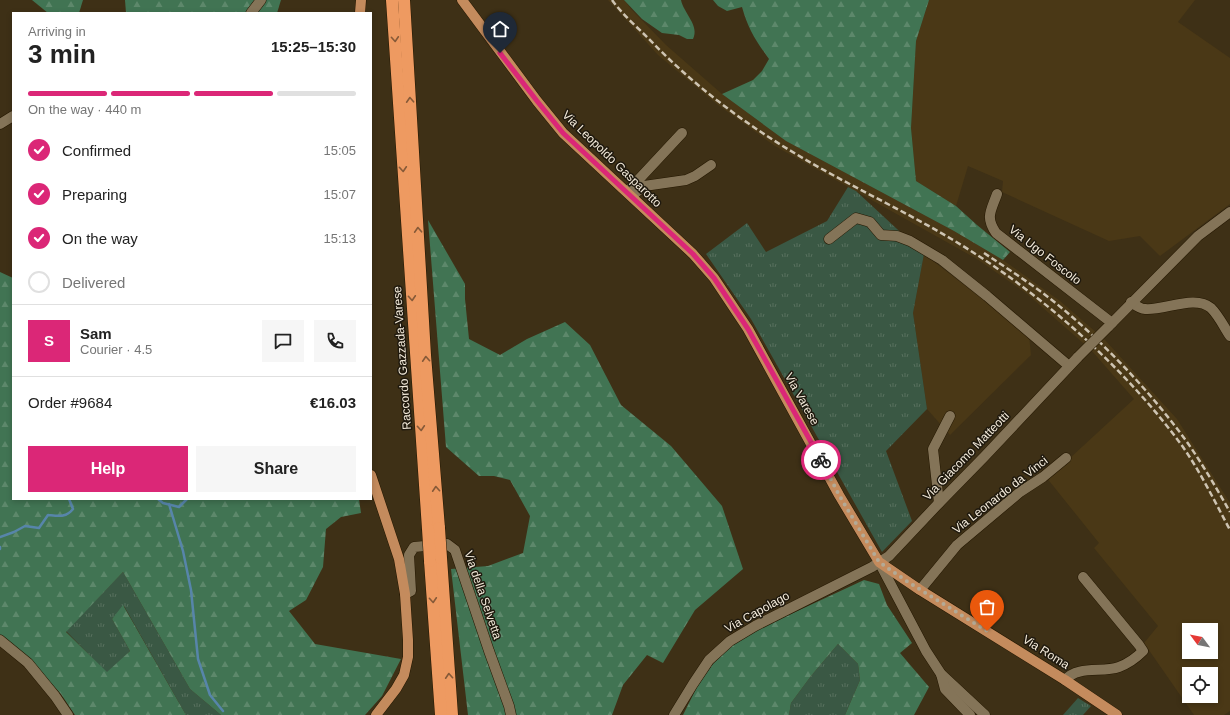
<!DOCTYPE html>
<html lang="en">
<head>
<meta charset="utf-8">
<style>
	:root { --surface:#fff; --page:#f6f6f6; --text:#222; --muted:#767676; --line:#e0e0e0; --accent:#db2777 }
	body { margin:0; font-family:Helvetica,sans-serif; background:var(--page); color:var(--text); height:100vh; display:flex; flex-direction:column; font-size:15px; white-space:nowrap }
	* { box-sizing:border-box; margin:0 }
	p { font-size:13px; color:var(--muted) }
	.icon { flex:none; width:22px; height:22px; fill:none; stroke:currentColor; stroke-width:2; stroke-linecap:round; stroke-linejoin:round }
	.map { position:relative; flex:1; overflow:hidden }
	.details { position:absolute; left:12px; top:12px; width:360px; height:488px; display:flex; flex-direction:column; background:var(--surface); border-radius:0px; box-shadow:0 2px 6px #0003 }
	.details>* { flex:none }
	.needle { width:26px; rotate:302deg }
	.controls { position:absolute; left:1182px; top:623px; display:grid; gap:8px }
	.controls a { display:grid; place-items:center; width:36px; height:36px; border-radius:0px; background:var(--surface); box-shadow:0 2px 6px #0003; font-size:20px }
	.pin { position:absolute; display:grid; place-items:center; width:34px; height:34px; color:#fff; margin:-41px -17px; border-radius:50% 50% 50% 0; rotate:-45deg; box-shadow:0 0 4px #0007 }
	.pin .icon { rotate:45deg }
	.courier { position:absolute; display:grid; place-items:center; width:40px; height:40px; margin:-20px; border:3px solid #db2777; border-radius:50%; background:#fff; color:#222; box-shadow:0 1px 5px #0007 }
	.summary em { font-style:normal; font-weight:800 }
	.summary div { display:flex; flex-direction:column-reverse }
	.summary { display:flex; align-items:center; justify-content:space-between; height:68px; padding:0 16px }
	h1 { font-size:26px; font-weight:800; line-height:30px }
	.bar { display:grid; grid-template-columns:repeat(4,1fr); gap:6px 4px; align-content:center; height:48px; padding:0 16px }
	.bar i { height:5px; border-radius:3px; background:var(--line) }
	.bar .current { background:var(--accent) }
	.bar p { grid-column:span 4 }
	.line { display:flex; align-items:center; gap:10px; padding:0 16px; border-top:1px solid var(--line) }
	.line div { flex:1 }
	.round { display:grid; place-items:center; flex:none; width:42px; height:42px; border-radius:0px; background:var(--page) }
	ol { padding:0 16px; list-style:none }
	li { display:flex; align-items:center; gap:12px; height:44px }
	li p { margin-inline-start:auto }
	li .icon { padding:4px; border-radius:50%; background:var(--accent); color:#fff; stroke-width:4 }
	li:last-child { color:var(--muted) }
	li i { width:22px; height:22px; border:2px solid var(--line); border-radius:50% }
	.primary-button { display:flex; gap:8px; margin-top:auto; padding:8px 16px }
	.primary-button a { flex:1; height:46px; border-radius:0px; background:var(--accent); color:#fff; font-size:16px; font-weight:800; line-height:46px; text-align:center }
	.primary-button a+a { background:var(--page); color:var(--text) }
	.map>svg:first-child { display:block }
</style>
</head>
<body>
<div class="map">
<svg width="1230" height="715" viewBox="0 0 1230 715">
	<defs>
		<pattern id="grass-tufts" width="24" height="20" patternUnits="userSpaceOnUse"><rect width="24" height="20" fill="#3a5844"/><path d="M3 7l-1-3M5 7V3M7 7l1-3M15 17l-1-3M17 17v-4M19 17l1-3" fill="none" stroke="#57705e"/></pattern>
		<pattern id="forest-firs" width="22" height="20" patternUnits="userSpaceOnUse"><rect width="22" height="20" fill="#417453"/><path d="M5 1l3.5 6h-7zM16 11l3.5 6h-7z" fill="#5d886b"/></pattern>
	</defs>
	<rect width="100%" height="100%" fill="#3e3016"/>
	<!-- built -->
	<g fill="#4a3816" fill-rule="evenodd">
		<path d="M608,0h16l8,10 34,35 56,49 64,47 168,90 49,29 57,41 45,39 72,79 53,84v208l-6,4h-30l-50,-72 14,-17 -64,-78 5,-5 -53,-66 24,-19 64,-59 -43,-49 -65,-57 -49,-34 -202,-113 -57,-41 -60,-50zM1189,630h22v22h-22zM1189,674h22v22h-22z"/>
		<polygon points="929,0 1195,0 1178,22 1230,58 1230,204 1160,256 1140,236 1109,241 1002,192 1003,181 968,166 956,206 916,181 911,128 916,41"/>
		<polygon points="924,254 1029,335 1031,355 950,435 927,409 913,313"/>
	</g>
	<!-- grass -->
	<g fill="url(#grass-tufts)">
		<polygon points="848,187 856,191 924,254 913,313 927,409 886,451 912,521 882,552 751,319 706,254 747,223 766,252 827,221"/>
		<polygon points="123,572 190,689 221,715 186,715 124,606 112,619 130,651 107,673 66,631"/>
		<polygon points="838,644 858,664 860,680 845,715 789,715 791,703 811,676"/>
		<polygon points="1078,698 1091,706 1083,715 1063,715"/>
	</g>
	<!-- forest -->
	<g fill="url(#forest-firs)">
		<polygon points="32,0 83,0 79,13 48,13"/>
		<polygon points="125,0 281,0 277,13 126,13"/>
		<path d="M624,0h57c2,12 19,26 12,39h-6l-8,-4 -17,-2 -20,-14z"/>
		<path d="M713,0h216l-13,41 -5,87 5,53 40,25 21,19 33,27 -7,8 -49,-29 -168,-90 -64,-47 31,-14 9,-9 7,-12c-13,-18 -21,-30 -27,-52l-15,4 -9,-5z"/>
		<polygon points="428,220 465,284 465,299 469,339 500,355 527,339 565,322 590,345 621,405 671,446 722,506 743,569 695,610 663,663 647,655 623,685 612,715 468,715 451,569 488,566 523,553 530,516 510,480 494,476 479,476 446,447"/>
		<polygon points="0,272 13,278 13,499 359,499 361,513 341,517 326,529 323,567 306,600 289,611 315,644 401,659 382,696 365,715 221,715 190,689 123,572 66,632 107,672 130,651 112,619 123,605 186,715 75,715 61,694 30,660 0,635"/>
		<polygon points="864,580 879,584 887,605 912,643 900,653 929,687 914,715 845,715 860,680 858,664 838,644 811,676 791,703 789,715 683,715 697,687 713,664 733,645 759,629"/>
	</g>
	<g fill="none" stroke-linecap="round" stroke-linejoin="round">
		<!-- stream -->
		<g stroke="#5785aa" stroke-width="2.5">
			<polyline points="158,499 163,503 179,507 187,499"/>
			<polyline points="169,504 183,551 191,590 198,659 210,695 223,711"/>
			<path d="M0,537l14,-5 11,-6 14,2 9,-13c10,1 18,3 25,-6l-4,-10"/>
			<polyline points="0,547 0,549"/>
		</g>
		<!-- minor casing -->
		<g stroke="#241700" stroke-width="11">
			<g id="minor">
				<polyline points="251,13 261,0"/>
				<polyline points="0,124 13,116"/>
				<polyline points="627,192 682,133"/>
				<path d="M997,194c-6,17 -12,23 -1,39l116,90"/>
				<polyline points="632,196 644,186 686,180 695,176 711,165"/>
				<polyline points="829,239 856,218 870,222 881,235 897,236 910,241 942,260 987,296 1069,366"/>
				<path d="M1131,302c4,3 10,7 14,7 19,2 50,-15 66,-1 8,8 13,19 19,28"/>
				<polyline points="1108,327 1198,236 1230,212"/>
				<polyline points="939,503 933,449 950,416"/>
				<polyline points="879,562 926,651 941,674 985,715"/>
				<polyline points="920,590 957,545 1020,492 1043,477 1066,458"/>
				<polyline points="405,594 411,591 409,555 414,547 447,544 455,550 489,651 509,706 511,715"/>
				<polyline points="0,640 28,663 55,696 68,715"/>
				<polyline points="941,674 945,689 970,715"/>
				<path d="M1065,680c13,-15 37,-7 54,-13 8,-3 18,-10 24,-16l-4,-6 -56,-68"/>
				<polyline points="674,715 693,684 709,660 730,641 755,626 872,567 889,556 939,503 984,457 1078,357"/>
			</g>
		</g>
		<!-- major casing -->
		<g stroke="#241700" stroke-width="11">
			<g id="major">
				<polyline points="462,0 537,101 563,133 693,254 714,278 748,329 839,495 879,562 920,590 1065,680 1117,715"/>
				<polyline points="360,13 361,0"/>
				<polyline points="371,475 399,559 405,594 408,640 408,657 404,675 396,689 376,715"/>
			</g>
		</g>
		<!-- highway casing -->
		<g stroke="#241700" stroke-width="13">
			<g id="highway">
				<polyline points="392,0 428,529"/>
				<polyline points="404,0 425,355 439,528"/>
				<polyline points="441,558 452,715"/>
				<polyline points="430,561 441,715"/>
			</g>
		</g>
		<!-- minor -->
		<use href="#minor" stroke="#847458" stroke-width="10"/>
		<!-- major -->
		<use href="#major" stroke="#c48b5d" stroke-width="10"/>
		<!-- highway -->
		<use href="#highway" stroke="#ee9a61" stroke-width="12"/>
		<!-- rail -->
		<g stroke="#cec4b2" stroke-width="2.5" stroke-dasharray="6 3" stroke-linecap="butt">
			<path d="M612,0c10,14 25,27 37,39 43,45 93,83 147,115 58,35 121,62 178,99 77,49 155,120 209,194 18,26 32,55 47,83"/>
			<path d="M984,253c27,18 54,35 79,56 46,39 89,85 124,133 16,23 30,47 43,70"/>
		</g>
		<!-- minor-bridge casing -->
		<g stroke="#241700" stroke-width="11" stroke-linecap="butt">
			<polyline id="minor-bridge" points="1078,357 1108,327"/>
		</g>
		<!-- highway-bridge casing -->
		<g stroke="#241700" stroke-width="13" stroke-linecap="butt">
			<g id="highway-bridge">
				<polyline points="439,528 441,558"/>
				<polyline points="428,529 430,561"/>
			</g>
		</g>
		<!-- minor-bridge -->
		<use href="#minor-bridge" stroke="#847458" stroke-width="10"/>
		<!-- highway-bridge -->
		<use href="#highway-bridge" stroke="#ee9a61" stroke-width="12"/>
	</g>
	<!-- one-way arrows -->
	<defs><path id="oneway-chevron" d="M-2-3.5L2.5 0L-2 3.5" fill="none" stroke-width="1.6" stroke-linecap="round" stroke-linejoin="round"/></defs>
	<g stroke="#865a38">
		<use href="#oneway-chevron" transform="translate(395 39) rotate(86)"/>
		<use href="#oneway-chevron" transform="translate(410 100) rotate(-93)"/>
		<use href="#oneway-chevron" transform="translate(403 169) rotate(86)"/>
		<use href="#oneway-chevron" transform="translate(418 230) rotate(-93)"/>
		<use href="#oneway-chevron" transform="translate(412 298) rotate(86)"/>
		<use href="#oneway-chevron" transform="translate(426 359) rotate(-94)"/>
		<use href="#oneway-chevron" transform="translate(421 428) rotate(86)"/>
		<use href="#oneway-chevron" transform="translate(436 489) rotate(-94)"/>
		<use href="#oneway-chevron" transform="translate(433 600) rotate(86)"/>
		<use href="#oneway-chevron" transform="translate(449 676) rotate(-94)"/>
	</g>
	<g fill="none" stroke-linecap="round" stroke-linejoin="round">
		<!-- done -->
		<polyline stroke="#b4aa96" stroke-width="4" stroke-dasharray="0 7.2" points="821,460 839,495 879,562 908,582 987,631"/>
		<!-- route -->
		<polyline stroke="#db2777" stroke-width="5" points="500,53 537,101 563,133 693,254 714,278 748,329 821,460"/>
	</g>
	<g text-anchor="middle" stroke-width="3" stroke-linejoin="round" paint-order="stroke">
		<!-- street labels -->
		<g font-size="12" fill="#f4ebdb" stroke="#1f190e">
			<text transform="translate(612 159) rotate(44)" y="4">Via Leopoldo Gasparotto</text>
			<text transform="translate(1045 255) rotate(38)" y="4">Via Ugo Foscolo</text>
			<text transform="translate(402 358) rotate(-94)" y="4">Raccordo Gazzada-Varese</text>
			<text transform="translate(802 399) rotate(61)" y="4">Via Varese</text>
			<text transform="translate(966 456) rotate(-46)" y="4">Via Giacomo Matteotti</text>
			<text transform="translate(1000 495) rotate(-38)" y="4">Via Leonardo da Vinci</text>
			<text transform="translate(483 595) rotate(71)" y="4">Via della Selvetta</text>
			<text transform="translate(757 612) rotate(-29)" y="4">Via Capolago</text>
			<text transform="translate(1046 652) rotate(32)" y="4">Via Roma</text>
		</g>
	</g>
</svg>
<div class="controls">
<a><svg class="needle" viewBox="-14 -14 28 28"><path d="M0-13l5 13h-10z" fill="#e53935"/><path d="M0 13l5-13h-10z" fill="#767676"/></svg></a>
<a><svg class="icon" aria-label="locate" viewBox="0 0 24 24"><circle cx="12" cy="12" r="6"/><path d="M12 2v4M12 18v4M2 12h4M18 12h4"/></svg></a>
</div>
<div class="pin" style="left:987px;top:631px;background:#ea580c"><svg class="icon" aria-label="bag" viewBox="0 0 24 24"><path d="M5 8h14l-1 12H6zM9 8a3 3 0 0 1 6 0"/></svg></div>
<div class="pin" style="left:500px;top:53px;background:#1f2937"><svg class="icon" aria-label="home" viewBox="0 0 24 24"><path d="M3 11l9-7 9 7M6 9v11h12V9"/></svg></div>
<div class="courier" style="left:821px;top:460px"><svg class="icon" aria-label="bike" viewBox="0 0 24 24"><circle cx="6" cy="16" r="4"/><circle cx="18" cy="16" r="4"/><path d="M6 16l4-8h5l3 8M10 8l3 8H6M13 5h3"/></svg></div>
<section class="details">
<div class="summary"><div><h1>3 min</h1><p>Arriving in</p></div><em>15:25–15:30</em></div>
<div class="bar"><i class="current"></i><i class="current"></i><i class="current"></i><i></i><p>On the way · 440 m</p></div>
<ol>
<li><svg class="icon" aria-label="check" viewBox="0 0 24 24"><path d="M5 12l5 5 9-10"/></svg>Confirmed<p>15:05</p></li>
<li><svg class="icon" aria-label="check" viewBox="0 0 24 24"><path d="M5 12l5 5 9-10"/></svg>Preparing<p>15:07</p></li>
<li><svg class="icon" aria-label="check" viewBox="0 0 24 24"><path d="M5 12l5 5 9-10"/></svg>On the way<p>15:13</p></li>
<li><i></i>Delivered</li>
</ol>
<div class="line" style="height:72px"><b class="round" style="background:var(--accent);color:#fff">S</b><div><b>Sam</b><p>Courier · 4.5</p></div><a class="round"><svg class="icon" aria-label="chat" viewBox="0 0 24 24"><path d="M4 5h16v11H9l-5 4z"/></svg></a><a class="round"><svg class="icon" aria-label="phone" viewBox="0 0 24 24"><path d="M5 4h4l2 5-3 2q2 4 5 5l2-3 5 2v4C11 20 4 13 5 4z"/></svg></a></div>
<div class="line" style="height:52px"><div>Order #9684</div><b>€16.03</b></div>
<div class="primary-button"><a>Help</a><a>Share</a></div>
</section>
</div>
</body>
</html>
